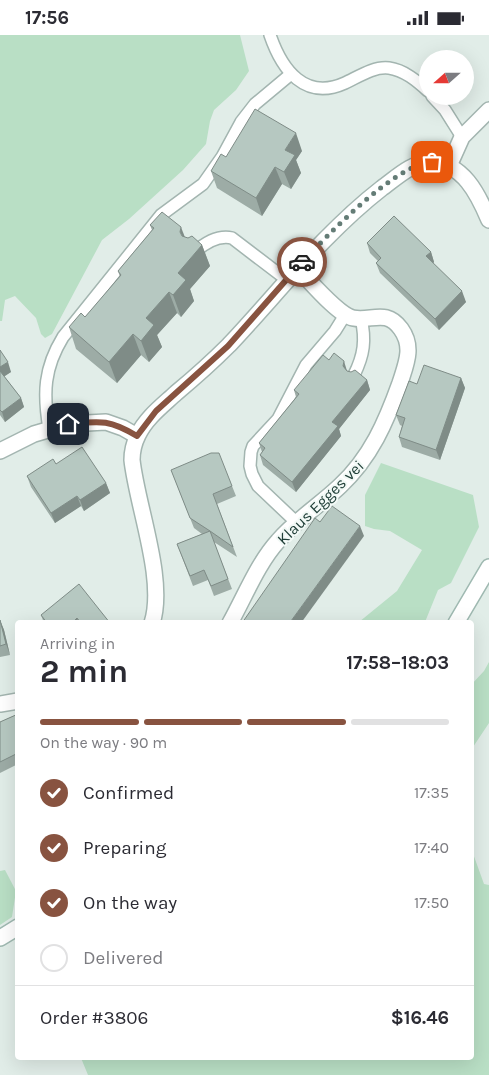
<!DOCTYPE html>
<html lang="en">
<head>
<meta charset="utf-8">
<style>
	:root { --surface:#fff; --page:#f7f7f7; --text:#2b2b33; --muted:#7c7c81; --line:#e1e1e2; --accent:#885340 }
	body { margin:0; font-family:Karla,sans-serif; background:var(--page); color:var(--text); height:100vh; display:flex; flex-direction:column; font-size:19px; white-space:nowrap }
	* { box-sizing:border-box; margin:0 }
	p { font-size:16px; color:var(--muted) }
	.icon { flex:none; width:28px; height:28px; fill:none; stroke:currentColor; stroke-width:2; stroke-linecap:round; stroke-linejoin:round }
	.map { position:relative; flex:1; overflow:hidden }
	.details { position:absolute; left:15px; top:585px; width:459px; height:440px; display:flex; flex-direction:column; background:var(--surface); border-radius:5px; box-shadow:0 5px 20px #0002 }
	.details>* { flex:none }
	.needle { width:32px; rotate:249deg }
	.fabs { position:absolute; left:419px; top:15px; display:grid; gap:10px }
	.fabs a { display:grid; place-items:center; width:55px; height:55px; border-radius:50%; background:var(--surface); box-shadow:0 5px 20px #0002; font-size:25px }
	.pin { position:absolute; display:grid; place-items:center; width:42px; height:42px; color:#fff; margin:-21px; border-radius:10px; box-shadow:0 2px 8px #0006 }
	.courier { position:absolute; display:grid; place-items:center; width:50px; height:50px; margin:-25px; border:4px solid #885340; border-radius:50%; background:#fff; color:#222; box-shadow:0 1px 6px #0007 }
	.headline em { font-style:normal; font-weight:700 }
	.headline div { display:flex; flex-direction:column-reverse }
	.headline { display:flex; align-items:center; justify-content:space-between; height:85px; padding:0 25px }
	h1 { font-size:32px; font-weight:700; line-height:38px }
	.bar { display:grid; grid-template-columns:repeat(4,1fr); gap:8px 5px; align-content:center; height:60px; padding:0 25px }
	.bar i { height:6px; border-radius:4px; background:var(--line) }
	.bar .selected { background:var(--accent) }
	.bar p { grid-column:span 4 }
	.line { display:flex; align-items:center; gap:12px; padding:0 25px; border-top:1px solid var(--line) }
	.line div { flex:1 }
	ol { padding:0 25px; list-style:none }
	li { display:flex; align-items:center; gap:15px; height:55px }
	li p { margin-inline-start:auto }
	li .icon { padding:5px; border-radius:50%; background:var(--accent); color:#fff; stroke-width:4 }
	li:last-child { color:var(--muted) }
	li i { width:28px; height:28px; border:2px solid var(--line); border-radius:50% }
	.status { display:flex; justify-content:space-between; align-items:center; height:35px; padding:0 25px; background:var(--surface); direction:ltr }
	.status svg { height:14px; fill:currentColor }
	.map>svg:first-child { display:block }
</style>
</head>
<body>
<div class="status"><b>17:56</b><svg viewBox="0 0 49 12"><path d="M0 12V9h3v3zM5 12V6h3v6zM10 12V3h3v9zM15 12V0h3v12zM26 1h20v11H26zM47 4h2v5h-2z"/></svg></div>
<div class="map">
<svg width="489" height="1040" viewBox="0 0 489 1040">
	<rect width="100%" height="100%" fill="#e1ede8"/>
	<!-- green -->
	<g fill="#b9dfc5">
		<polygon points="0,0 240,0 249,36 236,55 214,75 210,86 206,109 183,135 129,184 102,205 52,299 45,303 41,299 36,283 15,261 5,265 2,286 0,286"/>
		<polygon points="381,428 473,460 479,492 451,548 438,555 425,587 359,587 397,556 422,515 390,496 374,494 365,491 365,460"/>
		<polygon points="489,627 489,688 471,715 471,650 484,636"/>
		<polygon points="471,813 484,849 489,850 489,1040 88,1040 81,1023 471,1022"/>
		<polygon points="5,835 16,856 12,882 0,890 0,836"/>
	</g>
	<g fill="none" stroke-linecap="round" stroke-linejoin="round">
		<!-- service casing -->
		<g stroke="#a3b5b0" stroke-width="14">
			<g id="service">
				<path d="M270,0c12,35 35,66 75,48 13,-6 29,-17 44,-15 15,2 28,13 39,23"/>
				<polyline points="432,61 445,75 462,102"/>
				<path d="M195,217c10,-9 23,-17 37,-14l55,42"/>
				<path d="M354,340c10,-20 12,-35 7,-57"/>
				<path d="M49,394c-6,-36 -5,-61 14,-92l98,-122 42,-31 19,-27 19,-35 14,-18 36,-30"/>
				<polyline points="297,488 258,451 252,439 250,431 251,417 253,411 278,384 306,330 335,296 345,280"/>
			</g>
		</g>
		<!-- minor casing -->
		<g stroke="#a3b5b0" stroke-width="18">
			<g id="minor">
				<polyline points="449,131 462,102 489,75"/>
				<polyline points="0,416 34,399 68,389 106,387 123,393 137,401"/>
				<path d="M152,588c14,-43 -15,-117 -20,-163 0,-8 2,-17 6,-25 8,-17 24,-29 38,-42 18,-15 36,-31 53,-48 50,-53 94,-111 153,-157 14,-10 30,-26 49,-26 32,1 47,32 58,58"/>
				<path d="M230,588c15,-27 28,-60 48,-82 18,-21 42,-36 62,-55 31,-29 46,-64 60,-103 6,-19 14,-36 1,-54 -15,-21 -30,-7 -48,-11 -15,-3 -44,-38 -56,-50"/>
				<polyline points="0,669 18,666"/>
			</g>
		</g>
		<!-- secondary casing -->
		<g stroke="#9fb9b1" stroke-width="18">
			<g id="secondary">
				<polyline points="456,588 489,532"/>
				<polyline points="0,903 18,892"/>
			</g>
		</g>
		<!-- service -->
		<use href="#service" stroke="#fff" stroke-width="11"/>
		<!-- minor -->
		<use href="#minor" stroke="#fff" stroke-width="15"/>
		<!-- secondary -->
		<use href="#secondary" stroke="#fff" stroke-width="15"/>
	</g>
	<!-- wall -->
	<g fill="#9daca6">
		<polygon points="302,116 296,125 301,138 291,154 282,149 262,181 217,153 211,136 226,122"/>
		<polygon points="150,190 185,202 202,210 210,231 190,254 194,266 181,282 177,278 157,300 162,312 149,327 141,320 117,348 76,314 69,292 85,282 120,242 118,236 152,195"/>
		<polygon points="367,208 431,217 434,227 433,228 466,267 439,295 380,238 376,228 378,226 370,218"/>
		<polygon points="0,315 11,337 4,341 21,363 24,372 5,387 0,380"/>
		<polygon points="329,325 347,336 367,345 370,355 339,394 341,401 296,457 263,430 260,420 262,417 259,408 296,362 294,355"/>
		<polygon points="461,343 465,353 440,425 402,412 399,402 402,391 400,390 396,380 417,349"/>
		<polygon points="56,429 106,448 110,458 84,476 81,471 55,488 31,452 27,441"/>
		<polygon points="171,435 232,451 236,461 217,469 237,522 214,507 232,554 214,561 208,545 193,551 177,509 202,499 194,493"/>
		<polygon points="41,580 110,588 44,588"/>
		<polygon points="0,585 4,595 10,620 0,622"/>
		<polygon points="18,679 18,729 0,738 0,687"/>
	</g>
	<!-- shaded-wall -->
	<g fill="#7f8c87">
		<polygon points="296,98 302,116 296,125 301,138 291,154 284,137 285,115"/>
		<polygon points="275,132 282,149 262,181 256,163"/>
		<polygon points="181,192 189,213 180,197"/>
		<polygon points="202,210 210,231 190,254 194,266 181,282 173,260 178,238"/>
		<polygon points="431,217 434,227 430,232 426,221"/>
		<polygon points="462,256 466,267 439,295 435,284"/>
		<polygon points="169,257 177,278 157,300 162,312 149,327 141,306 146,283"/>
		<polygon points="133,299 141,320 117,348 109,327"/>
		<polygon points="344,326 347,336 347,341 343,331"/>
		<polygon points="8,327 11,337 2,343 0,339 0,332"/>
		<polygon points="461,343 465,353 440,425 436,415"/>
		<polygon points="367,345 370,355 339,394 341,401 296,457 292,447 332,387"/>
		<polygon points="21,363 24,372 5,387 2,377"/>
		<polygon points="106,448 110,458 84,476 80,465"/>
		<polygon points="77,461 81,471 55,488 51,478"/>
		<polygon points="360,491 364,501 301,588 292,588 291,586"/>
		<polygon points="77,583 79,588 72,588"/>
		<polygon points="0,585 4,595 10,620 6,609"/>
	</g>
	<!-- building -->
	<g fill="#b6c8c1" stroke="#7f8c87">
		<polygon points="255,74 296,98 285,115 295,120 284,137 275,132 256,163 211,136 221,119 226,122"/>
		<polygon points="162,177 181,192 180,197 182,201 188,203 192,201 202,210 178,238 186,245 173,260 169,257 146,283 154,290 141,306 133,299 109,327 69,292 81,278 85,282 121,240 118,236 154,193 150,190"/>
		<polygon points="394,181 431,217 426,221 462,256 435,284 376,228 381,223 367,208"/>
		<polygon points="0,315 8,327 0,332"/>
		<polygon points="334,318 344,326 343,331 347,336 351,337 355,335 367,345 332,387 338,391 292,447 260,420 265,413 259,408 299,359 294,355 323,320 329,325"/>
		<polygon points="424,330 461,343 436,415 399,402 405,383 396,380 409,346 417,349"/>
		<polygon points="0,336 21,363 2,377 0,375"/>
		<polygon points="82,412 106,448 80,465 77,461 51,478 27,441 53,424 56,429"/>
		<polygon points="211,418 219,418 232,451 213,459 233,512 210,496 228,544 211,551 204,535 190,541 177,509 210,496 190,483 171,435"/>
		<polygon points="332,471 360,491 291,586 294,588 242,588 315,483 320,487"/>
		<polygon points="79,549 110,588 81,588 77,583 72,588 47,588 41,580"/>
		<polygon points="0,585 6,609 0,611"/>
		<polygon points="18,679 18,718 0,727 0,687"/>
	</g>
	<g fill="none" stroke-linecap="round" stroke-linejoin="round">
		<!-- done -->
		<path stroke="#647c76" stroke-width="5" stroke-dasharray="0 9" d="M302,227c26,-27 93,-98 130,-100"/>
		<!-- route -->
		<path stroke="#885340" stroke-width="6" d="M68,389c32,-3 41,-5 69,12l19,-25 72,-65 74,-84"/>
	</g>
	<g text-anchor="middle" stroke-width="4" stroke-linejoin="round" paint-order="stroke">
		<!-- street labels -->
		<g font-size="16" fill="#203f38" stroke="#f2f9f6">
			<text transform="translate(320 467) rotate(-44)" y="6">Klaus Egges vei</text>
		</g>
	</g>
</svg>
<div class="fabs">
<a><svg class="needle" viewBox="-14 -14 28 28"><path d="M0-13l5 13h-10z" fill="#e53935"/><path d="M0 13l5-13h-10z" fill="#7c7c81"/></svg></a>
</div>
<div class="pin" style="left:432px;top:127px;background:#ea580c"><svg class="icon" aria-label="bag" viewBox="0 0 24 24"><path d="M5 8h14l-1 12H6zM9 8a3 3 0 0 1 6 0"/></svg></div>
<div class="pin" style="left:68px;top:389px;background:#1f2937"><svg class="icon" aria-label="home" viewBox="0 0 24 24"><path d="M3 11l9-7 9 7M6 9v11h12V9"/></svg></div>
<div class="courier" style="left:302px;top:227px"><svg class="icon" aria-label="car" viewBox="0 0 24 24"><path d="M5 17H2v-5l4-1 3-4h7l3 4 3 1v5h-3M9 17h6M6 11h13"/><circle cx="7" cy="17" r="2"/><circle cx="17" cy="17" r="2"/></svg></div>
<section class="details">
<div class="headline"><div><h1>2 min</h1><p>Arriving in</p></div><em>17:58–18:03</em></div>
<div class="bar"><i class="selected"></i><i class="selected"></i><i class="selected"></i><i></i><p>On the way · 90 m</p></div>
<ol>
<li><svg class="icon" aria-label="check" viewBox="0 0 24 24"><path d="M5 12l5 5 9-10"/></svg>Confirmed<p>17:35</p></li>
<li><svg class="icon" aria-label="check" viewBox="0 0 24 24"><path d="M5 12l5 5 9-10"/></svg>Preparing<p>17:40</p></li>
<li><svg class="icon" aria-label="check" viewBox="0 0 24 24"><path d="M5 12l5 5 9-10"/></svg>On the way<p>17:50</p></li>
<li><i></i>Delivered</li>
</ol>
<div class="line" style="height:65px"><div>Order #3806</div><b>$16.46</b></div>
</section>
</div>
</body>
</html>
